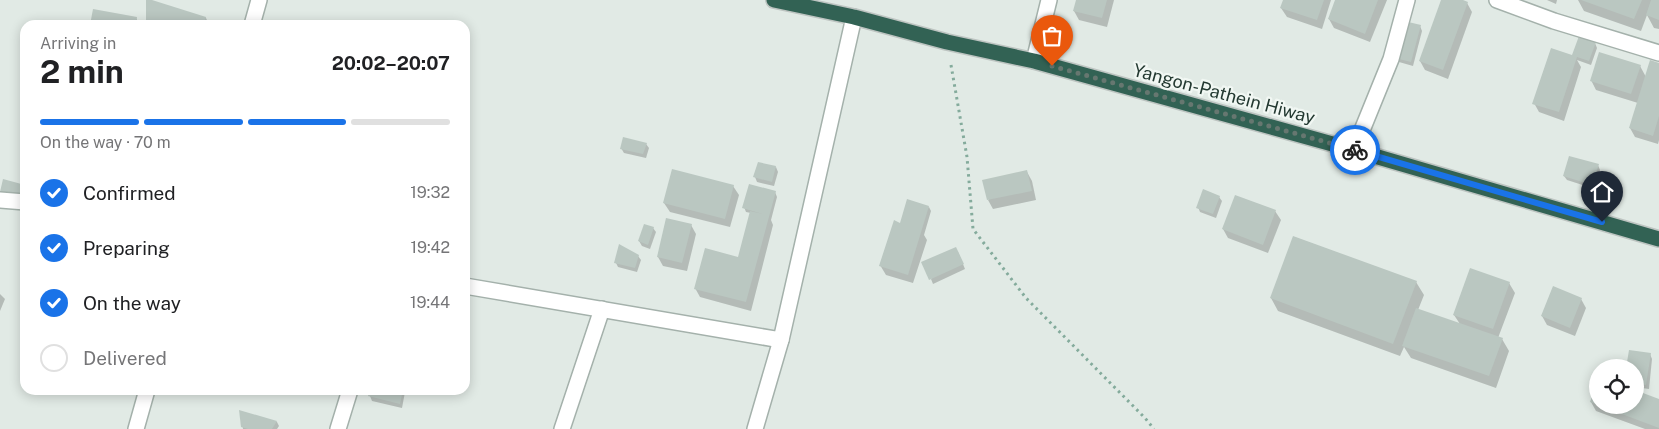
<!DOCTYPE html>
<html lang="en">
<head>
<meta charset="utf-8">
<style>
	:root { --surface:#fff; --page:#f6f6f6; --text:#202124; --muted:#757577; --line:#e0e0e0; --accent:#1a73e8 }
	body { margin:0; font-family:"Public Sans",sans-serif; background:var(--page); color:var(--text); height:100vh; display:flex; flex-direction:column; font-size:19px; white-space:nowrap }
	* { box-sizing:border-box; margin:0 }
	p { font-size:16px; color:var(--muted) }
	.icon { flex:none; width:28px; height:28px; fill:none; stroke:currentColor; stroke-width:2; stroke-linecap:round; stroke-linejoin:round }
	.map { position:relative; flex:1; overflow:hidden }
	.sheet { position:absolute; left:20px; top:20px; width:450px; height:375px; display:flex; flex-direction:column; background:var(--surface); border-radius:15px; box-shadow:0 2px 12px #0003 }
	.sheet>* { flex:none }
	.controls { position:absolute; left:1589px; top:359px; display:grid; gap:10px }
	.controls a { display:grid; place-items:center; width:55px; height:55px; border-radius:50%; background:var(--surface); box-shadow:0 2px 12px #0003; font-size:25px }
	.pin { position:absolute; display:grid; place-items:center; width:42px; height:42px; color:#fff; margin:-51px -21px; border-radius:50% 50% 50% 0; rotate:-45deg; box-shadow:0 0 5px #0007 }
	.pin .icon { rotate:45deg }
	.courier { position:absolute; display:grid; place-items:center; width:50px; height:50px; margin:-25px; border:4px solid #1a73e8; border-radius:50%; background:#fff; color:#222; box-shadow:0 1px 6px #0007 }
	.headline em { font-style:normal; font-weight:700 }
	.headline div { display:flex; flex-direction:column-reverse }
	.headline { display:flex; align-items:center; justify-content:space-between; height:85px; padding:0 20px }
	h1 { font-size:32px; font-weight:700; line-height:38px }
	.bar { display:grid; grid-template-columns:repeat(4,1fr); gap:8px 5px; align-content:center; height:60px; padding:0 20px }
	.bar i { height:6px; border-radius:4px; background:var(--line) }
	.bar .active { background:var(--accent) }
	.bar p { grid-column:span 4 }
	ol { padding:0 20px; list-style:none }
	li { display:flex; align-items:center; gap:15px; height:55px }
	li p { margin-inline-start:auto }
	li .icon { padding:5px; border-radius:50%; background:var(--accent); color:#fff; stroke-width:4 }
	li:last-child { color:var(--muted) }
	li i { width:28px; height:28px; border:2px solid var(--line); border-radius:50% }
	.map>svg:first-child { display:block }
</style>
</head>
<body>
<div class="map">
<svg width="1659" height="429" viewBox="0 0 1659 429">
	<rect width="100%" height="100%" fill="#e1eae5"/>
	<!-- shadow -->
	<g fill="#0003">
		<polygon points="148,0 206,18 209,25 147,25"/>
		<polygon points="1077,0 1114,0 1107,27 1079,20 1074,11"/>
		<polygon points="1284,0 1331,0 1322,29 1287,17 1281,8"/>
		<polygon points="1337,0 1387,0 1370,42 1334,28 1329,19"/>
		<polygon points="1442,0 1459,0 1467,3 1472,12 1448,79 1425,70 1420,61"/>
		<polygon points="1547,0 1557,0 1556,4"/>
		<polygon points="1578,0 1659,0 1659,29 1654,28 1647,15 1641,31 1584,11"/>
		<polygon points="136,18 140,25 91,25"/>
		<polygon points="1420,26 1422,31 1413,66 1399,62 1396,57"/>
		<polygon points="1595,43 1597,48 1591,65 1577,60 1581,67 1564,121 1539,112 1534,103 1575,57"/>
		<polygon points="1659,64 1659,140 1658,144 1635,137 1630,128 1638,103 1596,90 1591,80 1640,66 1646,77"/>
		<polygon points="646,144 649,148 646,158 624,153 621,148"/>
		<polygon points="1598,165 1600,170 1595,189 1567,180 1564,176"/>
		<polygon points="776,167 778,172 774,186 757,182 755,177"/>
		<polygon points="1027,172 1032,181 1036,200 993,209 988,200"/>
		<polygon points="733,186 739,195 730,227 670,212 664,203"/>
		<polygon points="775,192 777,197 771,220 773,225 751,311 700,297 695,288 739,258 751,213 746,212 744,207"/>
		<polygon points="1219,197 1222,201 1216,218 1200,212 1198,207"/>
		<polygon points="929,207 931,211 924,235 927,240 913,283 886,275 880,265 901,224"/>
		<polygon points="1275,211 1281,220 1268,253 1228,238 1223,229"/>
		<polygon points="691,225 696,234 687,271 663,266 658,257"/>
		<polygon points="653,228 656,232 650,249 642,246 639,241"/>
		<polygon points="1294,237 1416,282 1424,295 1418,310 1460,324 1454,315 1509,283 1515,293 1498,338 1502,339 1509,351 1496,388 1411,358 1404,347 1400,356 1278,311 1271,298"/>
		<polygon points="958,252 965,269 933,284 931,279"/>
		<polygon points="638,256 641,260 637,272 618,267 616,263"/>
		<polygon points="0,294 5,299 0,311"/>
		<polygon points="1581,299 1586,308 1575,336 1547,325 1542,316"/>
		<polygon points="1650,354 1652,359 1649,389 1635,387 1635,368"/>
		<polygon points="1598,385 1598,405 1635,405 1635,391 1659,400 1659,429 1645,429 1596,411 1591,402"/>
		<polygon points="371,390 404,390 405,392 402,408 372,401 370,396"/>
		<polygon points="241,412 277,422 279,426 277,429 243,429"/>
	</g>
	<!-- building -->
	<g fill="#bac7c1">
		<polygon points="146,0 152,0 206,17 204,25 146,25"/>
		<polygon points="1076,0 1107,0 1102,18 1073,11"/>
		<polygon points="1283,0 1324,0 1317,20 1280,8"/>
		<polygon points="1335,0 1378,0 1365,34 1328,19"/>
		<polygon points="1441,0 1463,0 1468,2 1443,70 1419,61"/>
		<polygon points="1581,0 1642,0 1634,19"/>
		<polygon points="1651,0 1659,0 1659,20 1646,15"/>
		<polygon points="93,9 137,17 136,25 90,25"/>
		<polygon points="1404,21 1421,25 1411,62 1395,58"/>
		<polygon points="1579,36 1596,42 1589,61 1577,57 1559,112 1532,104 1551,48 1572,55"/>
		<polygon points="1599,52 1641,65 1631,94 1590,81"/>
		<polygon points="1650,60 1659,63 1659,116 1653,136 1629,128"/>
		<polygon points="623,137 647,143 643,154 620,149"/>
		<polygon points="1569,156 1599,164 1592,185 1563,176"/>
		<polygon points="758,162 776,166 772,182 753,177"/>
		<polygon points="672,169 734,185 725,219 663,203"/>
		<polygon points="1027,170 1032,191 987,200 982,180"/>
		<polygon points="3,179 25,185 25,199 0,192"/>
		<polygon points="749,184 776,191 746,302 694,289 705,248 738,257 750,211 763,214 742,208"/>
		<polygon points="1203,189 1220,196 1213,214 1196,208"/>
		<polygon points="1235,195 1276,210 1263,245 1222,229"/>
		<polygon points="907,199 929,206 908,275 879,266 894,220 900,223"/>
		<polygon points="666,218 692,224 682,263 657,257"/>
		<polygon points="644,224 654,227 648,245 638,241"/>
		<polygon points="1293,236 1417,281 1393,344 1270,298"/>
		<polygon points="619,244 639,255 635,268 614,263"/>
		<polygon points="956,247 964,264 929,280 921,262"/>
		<polygon points="1470,268 1510,282 1493,329 1453,315"/>
		<polygon points="1553,286 1582,298 1570,328 1541,316"/>
		<polygon points="1416,308 1503,338 1489,376 1402,346"/>
		<polygon points="1629,350 1651,353 1646,385 1635,383 1635,368 1626,368"/>
		<polygon points="1597,382 1598,382 1598,405 1590,402"/>
		<polygon points="370,390 403,390 400,404 368,396"/>
		<polygon points="1635,390 1659,399 1659,428 1598,405 1635,405"/>
		<polygon points="239,410 277,421 272,429 248,429 241,427"/>
	</g>
	<g fill="none" stroke-linecap="round" stroke-linejoin="round">
		<!-- street casing -->
		<g stroke="#a4b1ab" stroke-width="18">
			<g id="street">
				<polyline points="1497,0 1554,21 1659,53"/>
				<polyline points="252,25 259,0"/>
				<polyline points="1034,61 1049,0"/>
				<polyline points="1354,150 1391,59 1407,0"/>
				<polyline points="0,200 25,202"/>
				<polyline points="465,286 781,340"/>
				<polyline points="136,429 147,390"/>
				<polyline points="338,429 350,390"/>
				<polyline points="562,429 602,309"/>
				<polyline points="755,429 781,340 854,17"/>
			</g>
		</g>
		<!-- highway casing -->
		<g stroke="#bdc4c1" stroke-width="18">
			<polyline id="highway" points="774,0 854,17 947,42 1034,61 1354,150 1659,239"/>
		</g>
		<!-- path -->
		<polyline stroke="#84ab9c" stroke-width="3" stroke-dasharray="2.5 4" stroke-linecap="butt" points="951,65 967,157 973,229 1026,298 1145,418 1154,429"/>
		<!-- street -->
		<use href="#street" stroke="#fff" stroke-width="15"/>
		<!-- highway -->
		<use href="#highway" stroke="#326254" stroke-width="15"/>
	</g>
	<g fill="none" stroke-linecap="round" stroke-linejoin="round">
		<!-- done -->
		<polyline stroke="#667770" stroke-width="5" stroke-dasharray="0 9" points="1052,66 1355,150"/>
		<!-- route -->
		<polyline stroke="#1a73e8" stroke-width="6" points="1355,150 1602,222"/>
	</g>
	<g text-anchor="middle" stroke-width="4.5" stroke-linejoin="round" paint-order="stroke">
		<!-- street labels -->
		<g font-size="18" fill="#233931" stroke="#f1f7f3">
			<text transform="translate(1224 94) rotate(15)" y="6">Yangon-Pathein Hiway</text>
		</g>
	</g>
</svg>
<div class="controls">
<a><svg class="icon" aria-label="locate" viewBox="0 0 24 24"><circle cx="12" cy="12" r="6"/><path d="M12 2v4M12 18v4M2 12h4M18 12h4"/></svg></a>
</div>
<div class="pin" style="left:1052px;top:66px;background:#ea580c"><svg class="icon" aria-label="bag" viewBox="0 0 24 24"><path d="M5 8h14l-1 12H6zM9 8a3 3 0 0 1 6 0"/></svg></div>
<div class="pin" style="left:1602px;top:222px;background:#1f2937"><svg class="icon" aria-label="home" viewBox="0 0 24 24"><path d="M3 11l9-7 9 7M6 9v11h12V9"/></svg></div>
<div class="courier" style="left:1355px;top:150px"><svg class="icon" aria-label="bike" viewBox="0 0 24 24"><circle cx="6" cy="16" r="4"/><circle cx="18" cy="16" r="4"/><path d="M6 16l4-8h5l3 8M10 8l3 8H6M13 5h3"/></svg></div>
<section class="sheet">
<div class="headline"><div><h1>2 min</h1><p>Arriving in</p></div><em>20:02–20:07</em></div>
<div class="bar"><i class="active"></i><i class="active"></i><i class="active"></i><i></i><p>On the way · 70 m</p></div>
<ol>
<li><svg class="icon" aria-label="check" viewBox="0 0 24 24"><path d="M5 12l5 5 9-10"/></svg>Confirmed<p>19:32</p></li>
<li><svg class="icon" aria-label="check" viewBox="0 0 24 24"><path d="M5 12l5 5 9-10"/></svg>Preparing<p>19:42</p></li>
<li><svg class="icon" aria-label="check" viewBox="0 0 24 24"><path d="M5 12l5 5 9-10"/></svg>On the way<p>19:44</p></li>
<li><i></i>Delivered</li>
</ol>
</section>
</div>
</body>
</html>
